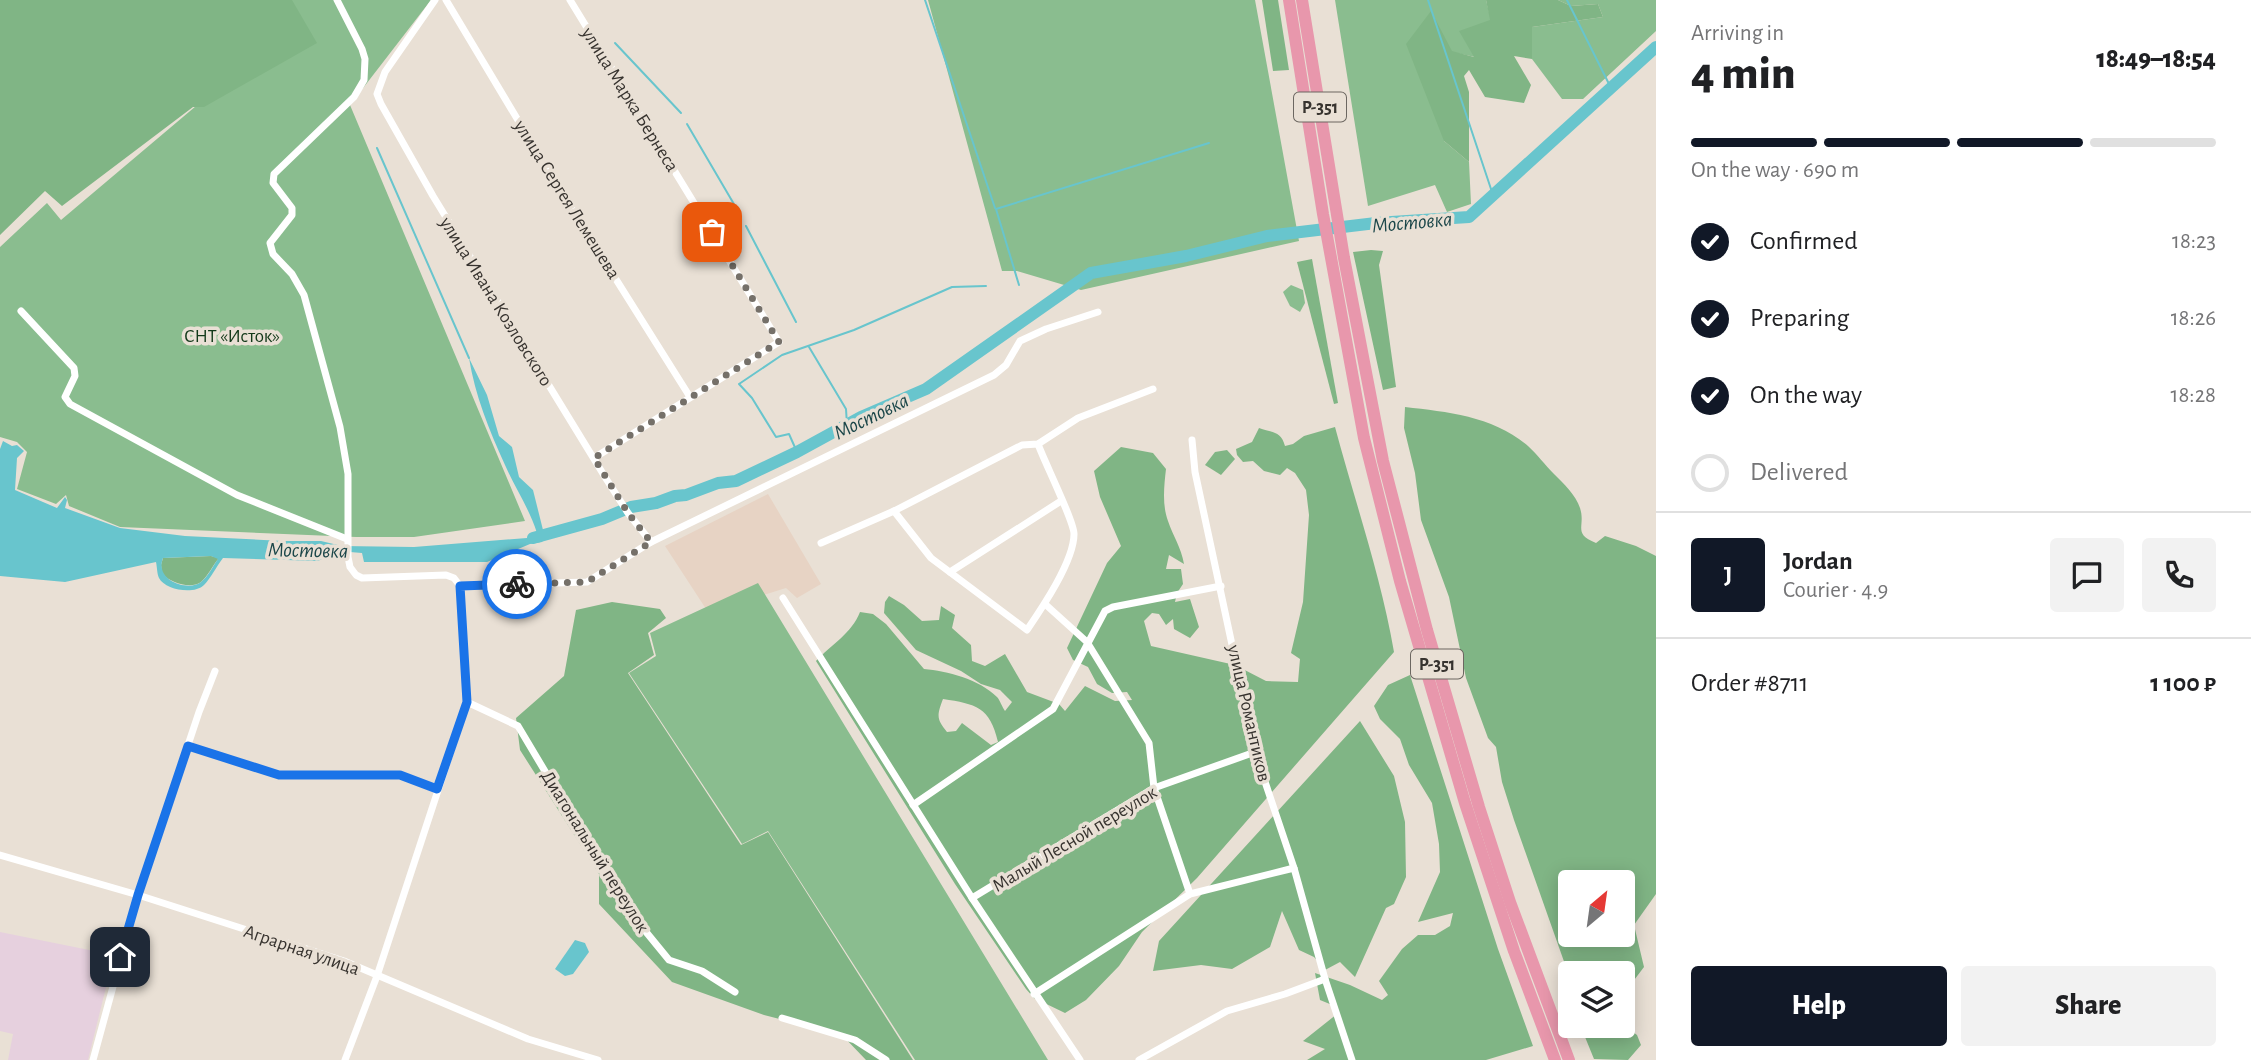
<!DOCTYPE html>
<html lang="en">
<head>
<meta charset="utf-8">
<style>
	:root { --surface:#fff; --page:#f2f2f2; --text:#202124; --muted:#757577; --line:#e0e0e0; --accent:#111827 }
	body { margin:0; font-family:"Alegreya Sans",sans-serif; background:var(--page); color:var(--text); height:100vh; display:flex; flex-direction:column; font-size:26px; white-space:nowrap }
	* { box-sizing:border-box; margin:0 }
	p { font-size:23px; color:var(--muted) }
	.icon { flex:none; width:38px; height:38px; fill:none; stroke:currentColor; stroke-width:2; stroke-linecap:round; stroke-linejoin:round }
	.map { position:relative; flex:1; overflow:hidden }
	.drawer { display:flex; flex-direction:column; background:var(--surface); width:595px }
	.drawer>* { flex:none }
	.needle { width:46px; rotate:29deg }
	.controls { position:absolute; left:1558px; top:870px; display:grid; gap:14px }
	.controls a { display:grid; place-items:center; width:77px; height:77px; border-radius:7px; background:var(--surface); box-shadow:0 4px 18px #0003; font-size:35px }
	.pin { position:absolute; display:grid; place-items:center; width:60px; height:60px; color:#fff; margin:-30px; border-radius:14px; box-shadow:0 4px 10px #0006 }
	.courier { position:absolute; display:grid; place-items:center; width:70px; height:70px; margin:-35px; border:5px solid #1a73e8; border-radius:50%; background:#fff; color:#222; box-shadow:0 2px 9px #0007 }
	.overview em { font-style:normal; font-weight:800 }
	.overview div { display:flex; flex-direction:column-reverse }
	.overview { display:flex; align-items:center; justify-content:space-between; height:119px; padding:0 35px }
	h1 { font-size:46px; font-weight:800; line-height:52px }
	.bar { display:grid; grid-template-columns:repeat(4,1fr); gap:10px 7px; align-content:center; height:84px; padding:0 35px }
	.bar i { height:9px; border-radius:5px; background:var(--line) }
	.bar .current { background:var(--accent) }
	.bar p { grid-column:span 4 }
	.line { display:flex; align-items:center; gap:18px; padding:0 35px; border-top:2px solid var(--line) }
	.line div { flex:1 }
	.round { display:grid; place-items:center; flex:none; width:74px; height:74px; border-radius:7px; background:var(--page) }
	ol { padding:0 35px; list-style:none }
	li { display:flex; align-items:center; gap:21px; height:77px }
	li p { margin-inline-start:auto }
	li .icon { padding:7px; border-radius:50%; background:var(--accent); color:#fff; stroke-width:4 }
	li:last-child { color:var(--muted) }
	li i { width:38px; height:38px; border:4px solid var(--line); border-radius:50% }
	.button { display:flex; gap:14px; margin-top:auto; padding:14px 35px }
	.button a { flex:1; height:80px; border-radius:7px; background:var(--accent); color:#fff; font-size:28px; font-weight:800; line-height:80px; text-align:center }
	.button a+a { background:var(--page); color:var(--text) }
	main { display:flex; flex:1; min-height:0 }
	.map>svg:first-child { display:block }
</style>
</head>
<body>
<main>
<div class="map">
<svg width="1656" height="1060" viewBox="0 0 1656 1060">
	<rect width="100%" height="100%" fill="#e9e0d5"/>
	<!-- commercial -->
	<polygon fill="#e6d0de" points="0,932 114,955 88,1060 8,1060 13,1034 0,1031"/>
	<!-- industrial -->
	<polygon fill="#e7d3c4" points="768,494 821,584 797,598 786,588 708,612 665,546"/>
	<!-- green -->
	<g fill="#8abd8f">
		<polygon points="62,0 431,0 350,105 525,521 414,537 356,537 120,527 69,506 66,495 56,504 17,489 27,452 17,442 0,437 0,247 47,203 61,220 196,106"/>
		<polygon points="928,0 1255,0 1299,241 1081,290 1017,271 1002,271"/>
		<polygon points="1335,0 1486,0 1491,20 1475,57 1452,52 1444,141 1469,162 1471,204 1447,212 1435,185 1368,206"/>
		<polygon points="1558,0 1656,0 1656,31 1583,99 1562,99 1532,59 1532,27 1603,17 1598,4 1571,6"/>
		<polygon points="1291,285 1303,290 1305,303 1300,312 1290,306 1283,292"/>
		<polygon points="758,583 1048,1060 915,1060 768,831 742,844 629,673 656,656 650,633"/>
	</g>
	<!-- forest -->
	<g fill="#80b585" fill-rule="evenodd">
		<polygon points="0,0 292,0 317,43 204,107 193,107 62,206 45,191 0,235"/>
		<polygon points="1262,0 1278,0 1289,70 1273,71"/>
		<polygon points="1486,0 1558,0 1571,6 1598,4 1603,17 1532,27 1532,59 1514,56 1531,85 1524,103 1485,97 1469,70 1464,76 1469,92 1469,162 1444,141 1406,44 1431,11 1452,51 1474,57 1459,31 1490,20"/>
		<polygon points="1371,250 1383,251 1379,265 1396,387 1383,390 1353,252"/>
		<polygon points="1312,259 1338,403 1334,404 1297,262"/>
		<path d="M1405,407c43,5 88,9 123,39 9,8 17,19 26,28 9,9 22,21 26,34 6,18 -8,26 16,35l9,-7 31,10 20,10v338l-22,31 10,42 -22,29v-23h-52v2l-3,-5 -53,-150 -12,-38 -6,-35 -8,-9 -22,-60 -17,-81 -28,-77 -6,-47 -11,-45zM1570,882h52v52h-52z"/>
		<path d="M1335,427c20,75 46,149 59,225l-197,226 -55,54 -23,34 -33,34 -21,13 -31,-15 -8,-9 -71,-105 -139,-223c15,-16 36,-28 44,-49l13,2 13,10 38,45c23,2 55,10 73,28 3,3 5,10 8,14l7,-9 -12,-12 -19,-6 -20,-13 -45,-21 -32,-37 1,-11 4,-6 15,9 18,16 17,-1 2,-14 14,9 -3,13 19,17 1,16 13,5 20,-12 22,38 32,12 6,7 20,-25 30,15 17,-1 -5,-8 -15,1 -15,-9 -9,-17 -15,-7 -6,-12 40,-85 14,-17 -21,-49 -6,-26 27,-24 32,6 13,16c-2,17 -4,36 2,52 5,15 13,26 16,43l-15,-9 -3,14h15l2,15 -6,9 -2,9 15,-3 9,28 -9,11 -16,-9 -1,-10 -7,6 -7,-11 -7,-1 -8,8 7,25 84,19 31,16 32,1 2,-23 -9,-6 12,-51 6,-87 -3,-25 -11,-17 -8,-5 -7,7 -16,-4 -11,-10 -10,1 -6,-7 -1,-6 16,-7 7,-14c14,5 22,3 26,18l8,-2 11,-8zM943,699c33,5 47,8 55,43l-7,3 -29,-22 -6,8 -9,1c-11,-13 -10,-17 -4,-33z"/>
		<polygon points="1227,450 1235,459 1221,475 1205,465 1215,452"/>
		<path d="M211,556l8,2c-6,7 -11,18 -18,24 -11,8 -31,0 -39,-8l-1,-9 2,-7z"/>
		<polygon points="612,602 660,609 666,618 648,633 654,655 628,673 741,845 768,832 913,1060 866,1060 842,1035 764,1015 672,982 599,904 599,874 520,750 516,718 564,676 576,610"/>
		<polygon points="1410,675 1498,949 1533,1046 1486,1060 1307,1060 1325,1049 1303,1041 1337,1014 1337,1007 1320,1000 1315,973 1350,985 1382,1000 1388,995 1379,981 1402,949 1418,935 1435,935 1450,926 1453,913 1418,922 1440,872 1439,844 1432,803 1409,765 1400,739 1380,719 1374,706 1388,685"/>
		<polygon points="1360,721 1394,776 1405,822 1406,877 1394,904 1386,908 1355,977 1340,962 1325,970 1314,957 1299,950 1282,911 1270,947 1232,969 1201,965 1153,971 1159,941"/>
		<polygon points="1622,1024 1637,1035 1641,1045 1628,1060 1594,1059 1585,1037 1584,1026 1622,1026"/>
	</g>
	<!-- water -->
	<g fill="#68c5cd" fill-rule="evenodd">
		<path d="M469,358l18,37 12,41 13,11 7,30 14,13 10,40 5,3 -6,9 -12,2 -43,18h-123l-2,-9 -24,-2 -20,10 -95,-3c-7,9 -12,20 -19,27 -10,10 -39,5 -45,-7 -2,-4 -2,-12 -3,-16l-91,20 -65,-6v-127l3,-8 9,5 5,-1 7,6 -7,7 -2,32 42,18 8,-11 2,3 -2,8 55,20 65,8 98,5h38l21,5 72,1 113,-9 10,-5c-7,-23 -22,-45 -32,-68 -16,-35 -30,-70 -36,-107zM211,556l7,3c-5,7 -10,18 -17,23 -12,10 -47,-1 -38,-24z"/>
		<polygon points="575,940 585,943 589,952 573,974 565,976 555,969"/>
	</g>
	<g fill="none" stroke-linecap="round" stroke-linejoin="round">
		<!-- stream -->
		<g stroke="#68c5cd" stroke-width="2">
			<polyline points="925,0 995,208"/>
			<polyline points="1428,0 1493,195"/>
			<polyline points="1567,0 1611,88"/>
			<polyline points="615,43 681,113"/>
			<polyline points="687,124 738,211"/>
			<polyline points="377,148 469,358"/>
			<polyline points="746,226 796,322"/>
			<polyline points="1019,285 996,209 1209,143"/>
			<polyline points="809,347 846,409 847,425"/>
			<polyline points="797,452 789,434 776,437 752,398 739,384 782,355 854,330 952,287 986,286"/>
		</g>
		<!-- river -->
		<polyline stroke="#68c5cd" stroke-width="12" points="533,538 602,519 631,507 656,503 675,496 686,495 718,483 736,481 797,452 861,417 926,389 1091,273 1186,256 1267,236 1376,223 1469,217 1656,47"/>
		<!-- street -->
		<g stroke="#fff" stroke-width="7">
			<polyline points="337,0 362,49 365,59 364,80 354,97 274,174 273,183 292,208 292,215 270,243 273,254 292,274 304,295 340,427 348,474 348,557 350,567 356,575 362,578 446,575 454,578 460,586"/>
			<polyline points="435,0 385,72 377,94 381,104 433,196 605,477 628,513 651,542"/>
			<polyline points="446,0 558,187 690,397"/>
			<polyline points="570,0 779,342 594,458"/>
			<polyline points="21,311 74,368 75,376 65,397 70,404 237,495 347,539"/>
			<polyline points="1192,440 1195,472 1255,752 1294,868 1325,979 1352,1060"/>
			<path d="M894,511l37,47 96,72c15,-22 47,-69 47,-96 0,-13 -30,-73 -36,-90"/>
			<polyline points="821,543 894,511 1022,445 1038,444 1078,418 1153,389"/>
			<polyline points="950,572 1061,501"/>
			<polyline points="460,586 587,582 651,542 994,375 1006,365 1020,341 1046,329 1098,312"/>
			<polyline points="783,598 972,898 1080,1060"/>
			<polyline points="1045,604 1087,642 1149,743 1154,788 1190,894"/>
			<polyline points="467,702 518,726 580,830 642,927 669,960 702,971 735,992"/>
			<polyline points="188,746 279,775 400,775 437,789"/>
			<polyline points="913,805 1053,709 1105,611 1113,607 1221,586"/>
			<polyline points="0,855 138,895 344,961 528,1039 598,1060"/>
			<polyline points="972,898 1154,788 1255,752"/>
			<polyline points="1034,994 1190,894 1294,868"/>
			<polyline points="782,1018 855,1040 886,1060"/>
			<polyline points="93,1060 138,895 199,712 215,671"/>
			<polyline points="345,1060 377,976 467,702 460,586"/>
			<polyline points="1139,1060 1227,1011 1285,994 1325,979"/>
		</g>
		<!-- highway -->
		<g stroke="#e897ac" stroke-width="12">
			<polyline points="1289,0 1323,214 1364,438 1400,581 1465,803 1514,951 1555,1060"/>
			<polyline points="1302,0 1344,258 1383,461 1427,630 1479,807 1510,902 1569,1060"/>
		</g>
	</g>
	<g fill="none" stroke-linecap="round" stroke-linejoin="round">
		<!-- done -->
		<polyline stroke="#757069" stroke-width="7" stroke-dasharray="0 12.6" points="517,584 587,582 651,542 628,513 594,458 779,342 712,232"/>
		<!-- route -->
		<polyline stroke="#1a73e8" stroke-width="9" points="120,957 138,895 188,746 279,775 400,775 437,789 467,702 460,586 517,584"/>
	</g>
	<g text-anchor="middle" stroke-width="7" stroke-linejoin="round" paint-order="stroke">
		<!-- shield labels -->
		<g fill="#e9e0d5" stroke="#6c6761" stroke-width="2">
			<rect x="1294" y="92.5" width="52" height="29" rx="5"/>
			<rect x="1411" y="649.5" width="52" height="29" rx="5"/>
		</g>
		<g font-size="18" font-weight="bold" fill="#37332f">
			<text x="1320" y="113">Р-351</text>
			<text x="1437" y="670">Р-351</text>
		</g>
		<!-- street labels -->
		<g font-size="19" fill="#37332f" stroke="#e9e0d5">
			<text transform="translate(631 99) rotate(58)" y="7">улица Марка Бернеса</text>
			<text transform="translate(568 199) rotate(58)" y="7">улица Сергея Лемешева</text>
			<text transform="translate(497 301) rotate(58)" y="7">улица Ивана Козловского</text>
			<text transform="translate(1250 713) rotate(77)" y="7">улица Романтиков</text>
			<text transform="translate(1074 838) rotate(-31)" y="7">Малый Лесной переулок</text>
			<text transform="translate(596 851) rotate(58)" y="7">Диагональный переулок</text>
			<text transform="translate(302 949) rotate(19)" y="7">Аграрная улица</text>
		</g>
		<!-- park labels -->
		<g font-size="19" fill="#123919" stroke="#e9e0d5">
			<text x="232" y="342">СНТ «Исток»</text>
		</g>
		<!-- water labels -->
		<g font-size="21" font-style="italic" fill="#1b4649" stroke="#e9e0d5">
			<text transform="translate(1412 222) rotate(-5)" y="7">Мостовка</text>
			<text transform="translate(871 416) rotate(-26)" y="7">Мостовка</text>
			<text transform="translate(308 550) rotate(1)" y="7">Мостовка</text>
		</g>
	</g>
</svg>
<div class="controls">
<a><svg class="needle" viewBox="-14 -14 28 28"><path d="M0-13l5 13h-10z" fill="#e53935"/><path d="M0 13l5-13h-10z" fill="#757577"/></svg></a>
<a><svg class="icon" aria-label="layers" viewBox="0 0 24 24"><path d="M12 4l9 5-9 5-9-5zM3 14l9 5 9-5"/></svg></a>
</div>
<div class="pin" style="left:712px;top:232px;background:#ea580c"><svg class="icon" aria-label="bag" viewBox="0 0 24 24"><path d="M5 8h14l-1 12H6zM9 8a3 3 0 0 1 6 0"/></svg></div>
<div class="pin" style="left:120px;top:957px;background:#1f2937"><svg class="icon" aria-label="home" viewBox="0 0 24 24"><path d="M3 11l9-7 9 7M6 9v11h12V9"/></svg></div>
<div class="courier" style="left:517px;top:584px"><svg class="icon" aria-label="bike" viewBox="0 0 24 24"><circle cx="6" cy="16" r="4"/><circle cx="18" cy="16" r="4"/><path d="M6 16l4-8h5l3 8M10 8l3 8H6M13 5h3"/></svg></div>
</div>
<section class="drawer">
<div class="overview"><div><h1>4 min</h1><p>Arriving in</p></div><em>18:49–18:54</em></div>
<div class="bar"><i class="current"></i><i class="current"></i><i class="current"></i><i></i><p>On the way · 690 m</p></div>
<ol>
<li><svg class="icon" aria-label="check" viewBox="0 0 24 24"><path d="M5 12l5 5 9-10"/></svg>Confirmed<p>18:23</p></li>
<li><svg class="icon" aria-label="check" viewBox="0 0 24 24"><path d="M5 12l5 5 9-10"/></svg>Preparing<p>18:26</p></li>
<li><svg class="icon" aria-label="check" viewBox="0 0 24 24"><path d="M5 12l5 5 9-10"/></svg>On the way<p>18:28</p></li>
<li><i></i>Delivered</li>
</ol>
<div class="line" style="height:126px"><b class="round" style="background:var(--accent);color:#fff">J</b><div><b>Jordan</b><p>Courier · 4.9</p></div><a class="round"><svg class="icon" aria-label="chat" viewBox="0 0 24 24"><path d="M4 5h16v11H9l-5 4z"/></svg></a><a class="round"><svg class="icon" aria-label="phone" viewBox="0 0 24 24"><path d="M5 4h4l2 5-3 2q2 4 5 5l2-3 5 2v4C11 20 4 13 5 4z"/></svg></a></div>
<div class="line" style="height:91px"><div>Order #8711</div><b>1 100 ₽</b></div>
<div class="button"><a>Help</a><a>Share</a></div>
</section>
</main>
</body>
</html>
